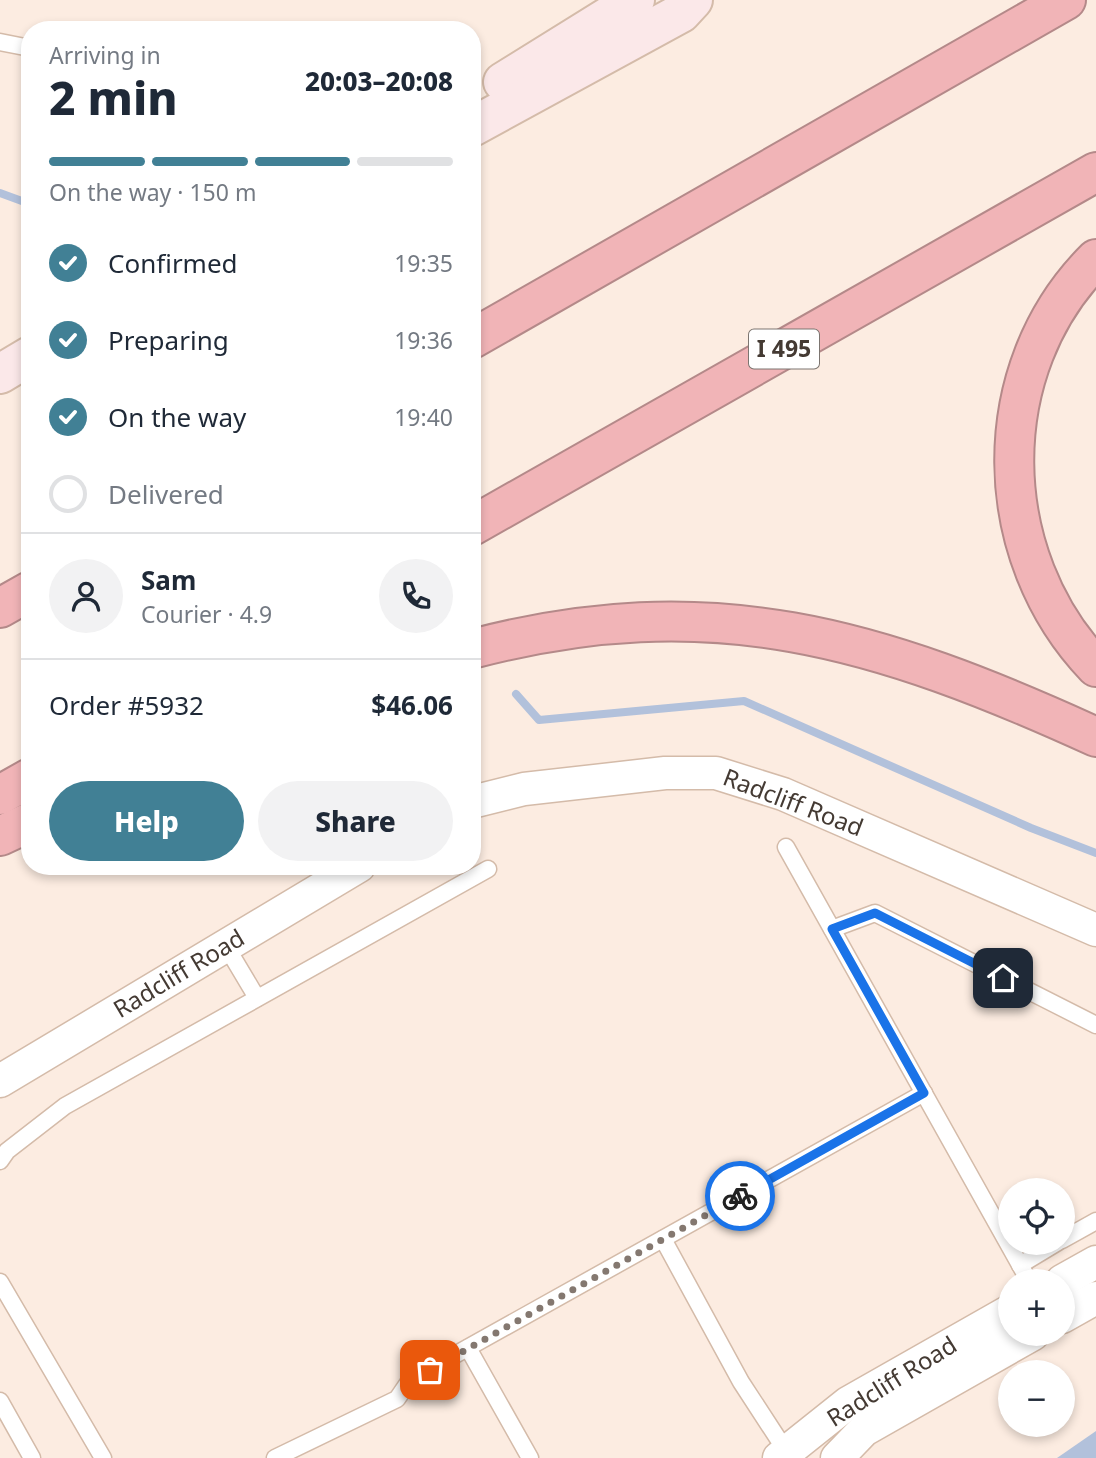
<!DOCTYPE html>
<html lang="en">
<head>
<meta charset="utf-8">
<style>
	:root { --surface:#fff; --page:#f2f2f3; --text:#1f2937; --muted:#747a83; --line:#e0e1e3; --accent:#418095 }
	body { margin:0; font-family:"Noto Sans",sans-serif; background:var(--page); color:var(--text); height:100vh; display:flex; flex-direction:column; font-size:26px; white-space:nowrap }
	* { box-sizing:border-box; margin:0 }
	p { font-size:23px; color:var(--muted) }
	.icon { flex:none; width:38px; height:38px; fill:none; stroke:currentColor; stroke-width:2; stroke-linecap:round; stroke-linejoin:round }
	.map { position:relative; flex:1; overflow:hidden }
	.sheet { position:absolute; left:21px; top:21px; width:460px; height:854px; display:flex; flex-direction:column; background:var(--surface); border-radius:28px; box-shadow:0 4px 10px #0003 }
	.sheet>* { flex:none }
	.fabs { position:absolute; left:998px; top:1178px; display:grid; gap:14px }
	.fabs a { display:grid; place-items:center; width:77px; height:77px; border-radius:50%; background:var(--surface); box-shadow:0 4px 10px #0003; font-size:35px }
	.pin { position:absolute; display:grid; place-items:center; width:60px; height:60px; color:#fff; margin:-30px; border-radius:14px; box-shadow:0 4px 10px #0006 }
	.courier { position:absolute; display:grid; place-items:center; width:70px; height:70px; margin:-35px; border:5px solid #1a73e8; border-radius:50%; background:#fff; color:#222; box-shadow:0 2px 9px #0007 }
	.summary em { font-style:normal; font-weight:800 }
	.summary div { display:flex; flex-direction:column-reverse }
	.summary { display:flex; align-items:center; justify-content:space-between; height:119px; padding:0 28px }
	h1 { font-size:46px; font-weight:800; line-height:52px }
	.bar { display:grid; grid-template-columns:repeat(4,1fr); gap:10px 7px; align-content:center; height:84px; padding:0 28px }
	.bar i { height:9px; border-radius:5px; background:var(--line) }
	.bar .current { background:var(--accent) }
	.bar p { grid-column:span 4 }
	.line { display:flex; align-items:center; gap:18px; padding:0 28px; border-top:2px solid var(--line) }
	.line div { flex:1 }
	.round { display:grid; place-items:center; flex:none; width:74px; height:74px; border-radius:37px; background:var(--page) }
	ol { padding:0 28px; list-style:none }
	li { display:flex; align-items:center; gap:21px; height:77px }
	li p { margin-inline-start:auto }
	li .icon { padding:7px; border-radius:50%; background:var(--accent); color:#fff; stroke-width:4 }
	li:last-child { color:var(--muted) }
	li i { width:38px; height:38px; border:4px solid var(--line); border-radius:50% }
	.action { display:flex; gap:14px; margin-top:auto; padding:14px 28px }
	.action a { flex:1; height:80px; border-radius:42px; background:var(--accent); color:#fff; font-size:28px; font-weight:800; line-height:80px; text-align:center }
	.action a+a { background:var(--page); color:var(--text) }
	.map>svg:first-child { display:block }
</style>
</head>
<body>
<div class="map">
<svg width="1096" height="1458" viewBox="0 0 1096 1458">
	<rect width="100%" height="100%" fill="#fcece1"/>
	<!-- water -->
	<polygon fill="#b2c1db" points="1096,1431 1096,1458 1057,1458"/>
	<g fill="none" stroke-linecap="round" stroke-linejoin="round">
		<!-- stream -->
		<g stroke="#b2c1db" stroke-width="8">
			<polyline points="0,193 30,204"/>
			<polyline points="516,694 539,720 744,701 1031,828 1096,853"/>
		</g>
		<!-- lane casing -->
		<g stroke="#d4bba9" stroke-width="19">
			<g id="lane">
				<polyline points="0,42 30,48"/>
				<polyline points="786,847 1029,1281"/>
				<polyline points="832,929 875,913 1096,1025"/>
				<polyline points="226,946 257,998"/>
				<polyline points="0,1161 7,1151 65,1106 488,869"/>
				<polyline points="663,1239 741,1382 786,1451"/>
				<polyline points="1062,1240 1096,1221"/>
				<polyline points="1020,1265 1058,1242"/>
				<polyline points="0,1282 103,1458"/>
				<polyline points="468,1348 530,1458"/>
				<polyline points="0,1401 32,1458"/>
				<polyline points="275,1458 397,1399 410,1380 924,1093"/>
			</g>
		</g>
		<!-- street casing -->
		<g stroke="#d4bba9" stroke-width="35">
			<g id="street">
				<polyline points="472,802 524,789 665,773 716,773 783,794 1096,930"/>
				<polyline points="0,1081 359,866"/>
				<polyline points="1062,1281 1096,1262"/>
				<polyline points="1062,1317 1096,1298"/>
				<polyline points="779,1458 848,1403 1010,1311"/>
				<polyline points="837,1458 864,1430 1033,1334"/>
			</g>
		</g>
		<!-- secondary casing -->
		<g stroke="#d4bba9" stroke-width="42">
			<g id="secondary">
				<polyline points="503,82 635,0"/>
				<polyline points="472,127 681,13 693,0"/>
				<polyline points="0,374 30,356"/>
			</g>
		</g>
		<!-- highway casing -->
		<g stroke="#b48989" stroke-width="42">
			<g id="highway">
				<path d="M1096,259c-111,110 -107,297 0,408"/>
				<polyline points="472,339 1066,0"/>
				<polyline points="472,526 1096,172"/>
				<polyline points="0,608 30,591"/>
				<path d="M472,649c239,-63 407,-11 624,88"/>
				<polyline points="0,795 30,778"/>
				<polyline points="0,836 30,822"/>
			</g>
		</g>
		<!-- lane -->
		<use href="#lane" stroke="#fff" stroke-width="16"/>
		<!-- street -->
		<use href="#street" stroke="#fff" stroke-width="32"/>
		<!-- secondary -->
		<use href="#secondary" stroke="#fbe8e9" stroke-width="38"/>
		<!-- highway -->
		<use href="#highway" stroke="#f1b4b7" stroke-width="38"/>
	</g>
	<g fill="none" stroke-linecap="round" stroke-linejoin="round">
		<!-- done -->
		<polyline stroke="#847870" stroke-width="7" stroke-dasharray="0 12.6" points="430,1370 740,1196"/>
		<!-- route -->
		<polyline stroke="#1a73e8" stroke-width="9" points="740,1196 924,1093 832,929 875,913 1003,978"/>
	</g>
	<g text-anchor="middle" stroke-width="5" stroke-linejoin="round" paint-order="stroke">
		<!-- shield labels -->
		<rect fill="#fff" stroke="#7c7570" stroke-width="2" x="749" y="329.5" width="70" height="39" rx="5"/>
		<g font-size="23" font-weight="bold" fill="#443a33">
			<text x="784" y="357">I 495</text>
		</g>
		<!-- street labels -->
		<g font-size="24" fill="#443a33" stroke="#fff">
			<text transform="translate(793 803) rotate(21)" y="8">Radcliff Road</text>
			<text transform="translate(179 974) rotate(-31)" y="8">Radcliff Road</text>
			<text transform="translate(892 1382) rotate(-32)" y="8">Radcliff Road</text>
		</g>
	</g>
</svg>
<div class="fabs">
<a><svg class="icon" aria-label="locate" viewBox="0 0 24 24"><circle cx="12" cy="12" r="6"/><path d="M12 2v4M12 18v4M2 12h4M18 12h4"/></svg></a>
<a>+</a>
<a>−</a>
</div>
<div class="pin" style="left:430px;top:1370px;background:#ea580c"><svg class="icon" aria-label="bag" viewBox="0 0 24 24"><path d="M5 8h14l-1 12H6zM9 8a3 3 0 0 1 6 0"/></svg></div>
<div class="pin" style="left:1003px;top:978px;background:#1f2937"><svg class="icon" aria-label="home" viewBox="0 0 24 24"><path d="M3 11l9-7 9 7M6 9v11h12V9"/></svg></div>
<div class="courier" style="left:740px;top:1196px"><svg class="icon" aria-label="bike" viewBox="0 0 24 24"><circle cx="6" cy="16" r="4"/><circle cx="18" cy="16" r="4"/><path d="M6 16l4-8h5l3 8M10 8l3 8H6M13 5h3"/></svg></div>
<section class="sheet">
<div class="summary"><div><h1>2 min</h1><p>Arriving in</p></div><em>20:03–20:08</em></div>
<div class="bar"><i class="current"></i><i class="current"></i><i class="current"></i><i></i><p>On the way · 150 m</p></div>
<ol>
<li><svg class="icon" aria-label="check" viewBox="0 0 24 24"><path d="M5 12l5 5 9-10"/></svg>Confirmed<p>19:35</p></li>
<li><svg class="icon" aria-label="check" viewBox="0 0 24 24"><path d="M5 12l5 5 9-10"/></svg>Preparing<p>19:36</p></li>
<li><svg class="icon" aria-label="check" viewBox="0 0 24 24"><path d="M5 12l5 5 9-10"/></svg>On the way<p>19:40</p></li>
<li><i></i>Delivered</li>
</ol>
<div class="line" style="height:126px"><a class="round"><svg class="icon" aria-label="person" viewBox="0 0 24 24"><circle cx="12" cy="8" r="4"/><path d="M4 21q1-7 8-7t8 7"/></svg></a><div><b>Sam</b><p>Courier · 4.9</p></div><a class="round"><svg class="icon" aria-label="phone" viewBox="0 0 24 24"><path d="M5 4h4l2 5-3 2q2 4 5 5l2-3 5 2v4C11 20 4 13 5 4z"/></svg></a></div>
<div class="line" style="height:91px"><div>Order #5932</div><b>$46.06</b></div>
<div class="action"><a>Help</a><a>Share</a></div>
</section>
</div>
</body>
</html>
